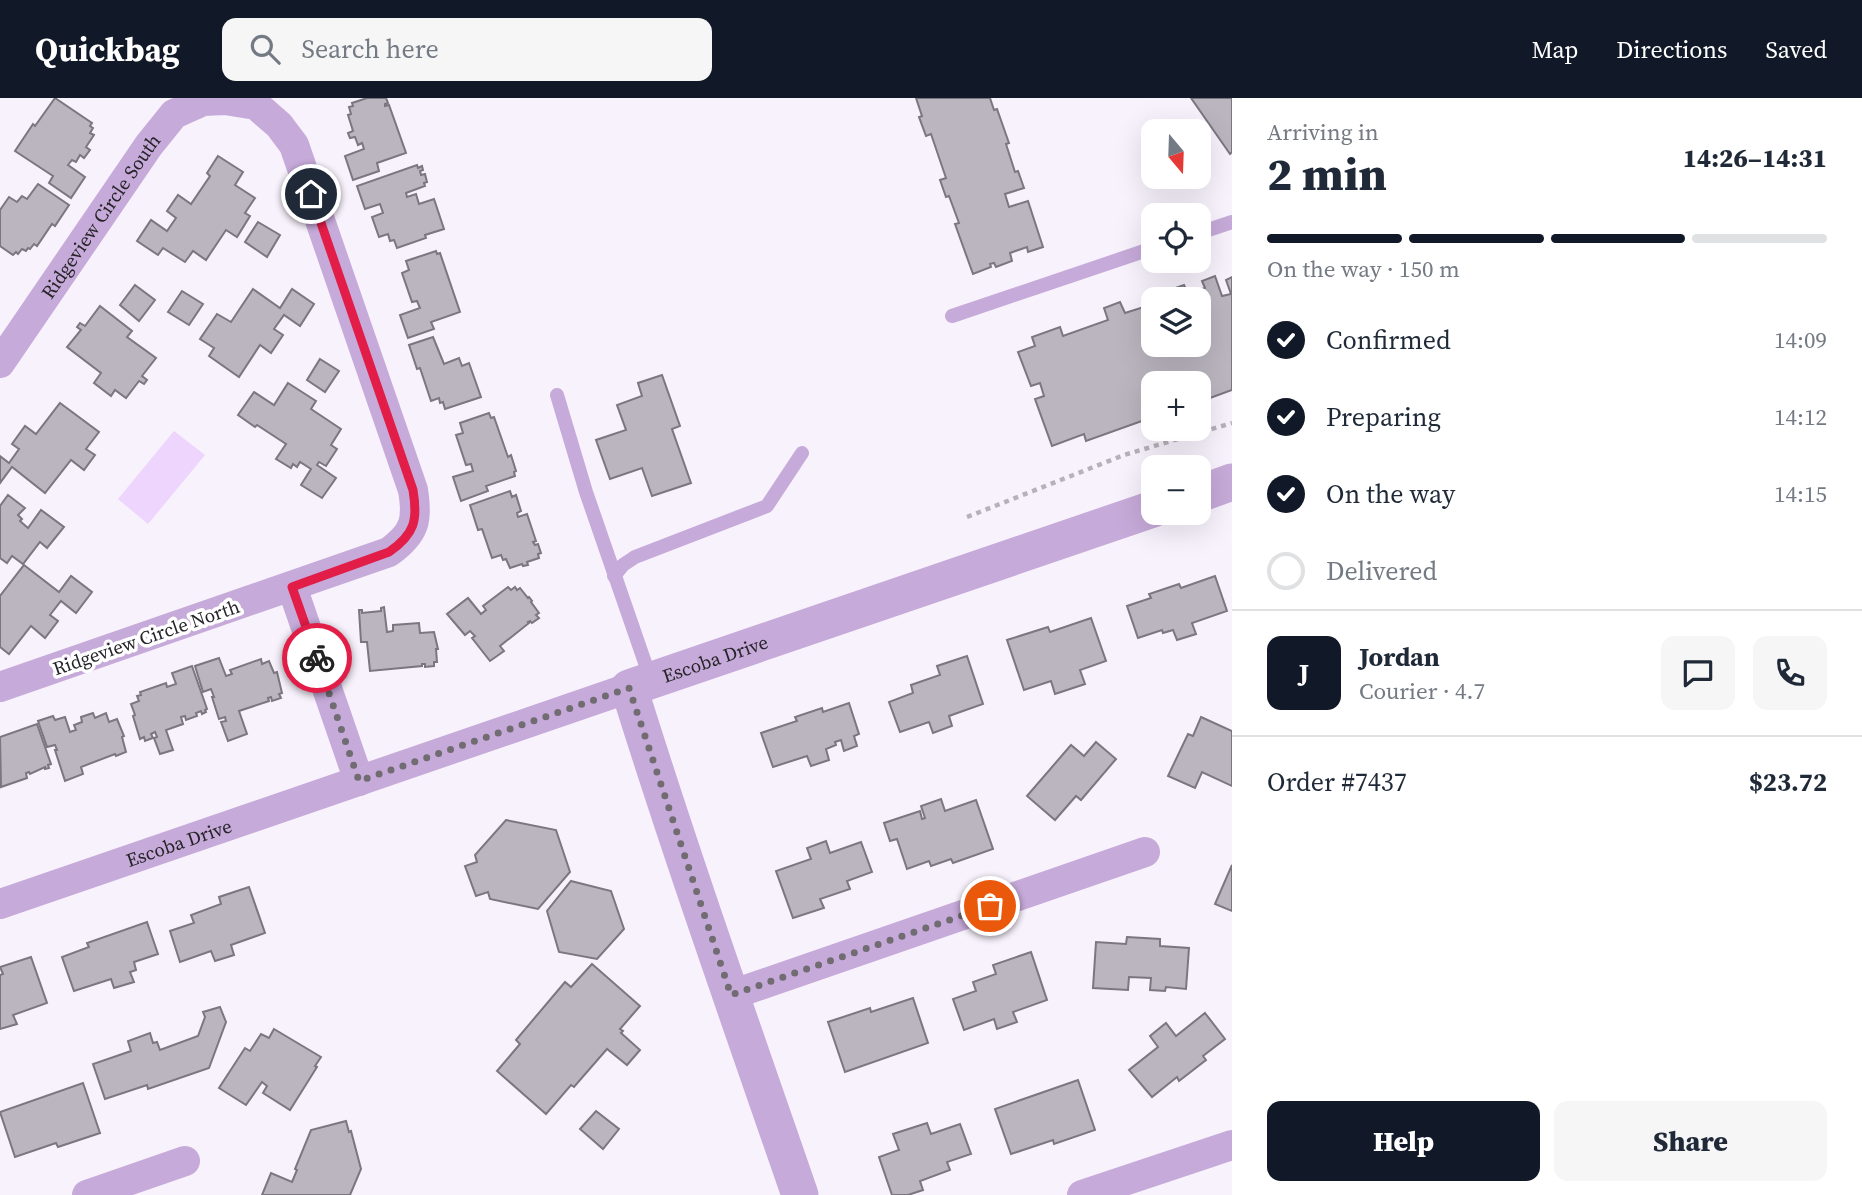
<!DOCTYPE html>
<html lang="en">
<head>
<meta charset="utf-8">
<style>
	:root { --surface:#fff; --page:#f6f6f7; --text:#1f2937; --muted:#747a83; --line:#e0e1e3; --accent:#111827 }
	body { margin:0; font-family:"Source Serif 4",serif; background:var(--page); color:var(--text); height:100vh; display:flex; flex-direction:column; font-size:26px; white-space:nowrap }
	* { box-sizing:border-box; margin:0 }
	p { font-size:23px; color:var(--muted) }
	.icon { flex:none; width:38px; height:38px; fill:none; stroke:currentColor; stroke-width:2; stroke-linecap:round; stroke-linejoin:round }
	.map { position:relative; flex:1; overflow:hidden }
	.panel { display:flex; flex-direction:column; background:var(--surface); width:630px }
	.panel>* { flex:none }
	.needle { width:46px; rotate:161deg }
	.controls { position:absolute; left:1141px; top:21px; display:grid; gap:14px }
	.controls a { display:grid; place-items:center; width:70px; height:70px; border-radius:14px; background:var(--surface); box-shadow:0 7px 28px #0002; font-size:35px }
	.pin { position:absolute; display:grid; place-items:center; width:60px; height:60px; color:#fff; margin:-30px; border:4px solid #fff; border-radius:50%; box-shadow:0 2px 7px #0007 }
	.courier { position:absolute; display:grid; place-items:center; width:70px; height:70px; margin:-35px; border:5px solid #e11d48; border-radius:50%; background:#fff; color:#222; box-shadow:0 2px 9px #0007 }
	.headline em { font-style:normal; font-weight:800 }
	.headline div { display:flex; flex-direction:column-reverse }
	.headline { display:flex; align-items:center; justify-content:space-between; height:119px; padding:0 35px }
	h1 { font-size:46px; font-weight:800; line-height:52px }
	.bar { display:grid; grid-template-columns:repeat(4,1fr); gap:10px 7px; align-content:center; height:84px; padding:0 35px }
	.bar i { height:9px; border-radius:5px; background:var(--line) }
	.bar .selected { background:var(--accent) }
	.bar p { grid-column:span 4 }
	.line { display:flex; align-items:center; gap:18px; padding:0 35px; border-top:2px solid var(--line) }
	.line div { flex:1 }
	.round { display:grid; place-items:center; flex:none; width:74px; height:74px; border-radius:14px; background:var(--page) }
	ol { padding:0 35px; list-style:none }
	li { display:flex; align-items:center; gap:21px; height:77px }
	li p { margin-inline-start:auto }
	li .icon { padding:7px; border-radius:50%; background:var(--accent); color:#fff; stroke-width:4 }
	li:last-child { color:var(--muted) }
	li i { width:38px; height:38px; border:4px solid var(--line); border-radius:50% }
	.action { display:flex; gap:14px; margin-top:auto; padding:14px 35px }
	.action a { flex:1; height:80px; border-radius:14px; background:var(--accent); color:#fff; font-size:28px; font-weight:800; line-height:80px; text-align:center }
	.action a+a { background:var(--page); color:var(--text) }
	header { display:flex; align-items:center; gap:42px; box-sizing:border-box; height:98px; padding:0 35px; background:var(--accent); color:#fff }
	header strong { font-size:33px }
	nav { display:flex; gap:38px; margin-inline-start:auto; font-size:24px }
	.search { width:490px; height:63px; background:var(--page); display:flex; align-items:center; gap:18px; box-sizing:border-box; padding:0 24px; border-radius:14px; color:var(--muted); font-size:26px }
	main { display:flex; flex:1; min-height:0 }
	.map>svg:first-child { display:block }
</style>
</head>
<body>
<header>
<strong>Quickbag</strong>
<div class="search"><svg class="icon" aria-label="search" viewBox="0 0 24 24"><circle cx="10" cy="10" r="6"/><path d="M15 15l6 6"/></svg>Search here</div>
<nav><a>Map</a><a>Directions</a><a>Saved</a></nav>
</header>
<main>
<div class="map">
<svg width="1232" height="1097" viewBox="0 0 1232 1097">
	<rect width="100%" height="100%" fill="#f8f2fc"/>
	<!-- green -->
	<polygon fill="#edd5fe" points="174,333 205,357 148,426 118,401"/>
	<!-- building -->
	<g fill="#bab5be" stroke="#7b767f" stroke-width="2">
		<polygon points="55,0 92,25 90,28 93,30 90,35 94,37 86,49 90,52 84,60 80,57 76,64 72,62 68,67 85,79 71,100 49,85 53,78 15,53 33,26 35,28"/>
		<polygon points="367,0 386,0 388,5 385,6 385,8 389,7 406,55 377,65 379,73 353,82 345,58 364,51 362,45 358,47 355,39 350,40 348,35 353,33 348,17 351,16 349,9 353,8 352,5"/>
		<polygon points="916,0 990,0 994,12 997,11 1009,45 1006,46 1015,74 1018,73 1024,90 1005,96 1009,109 1028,103 1043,149 1028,154 1027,149 1010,155 1012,163 996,169 994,165 990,166 991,169 973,176 955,126 959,125 949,98 946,99 940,82 946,80 931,36 926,38 919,19 922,18"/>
		<polygon points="1191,0 1232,0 1232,54 1230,56"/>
		<polygon points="218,58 243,74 235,87 255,100 245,115 250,118 237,139 226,132 206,162 193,153 185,164 163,150 158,157 137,143 151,122 167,133 176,120 167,113 178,97 191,106 210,78 207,75"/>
		<polygon points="417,67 418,70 422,68 423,72 420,73 421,77 425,76 427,84 424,85 425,88 406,95 407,99 416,96 419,106 434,101 444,131 425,137 426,140 397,150 394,142 390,143 388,136 379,139 372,119 383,115 380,106 365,111 357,88"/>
		<polygon points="38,86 69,107 55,128 52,126 37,148 34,146 30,151 28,150 26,153 22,151 18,156 16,154 13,157 0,148 0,112 9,99 17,104 22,98 27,101"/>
		<polygon points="258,124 280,137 267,159 245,144"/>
		<polygon points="436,153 437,156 440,155 460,214 431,224 434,231 408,240 400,217 420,210 417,203 412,204 402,175 409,172 406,163"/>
		<polygon points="1215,178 1222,198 1231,196 1226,182 1232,179 1232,292 1199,304 1199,285 1153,285 1153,319 1086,343 1084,336 1052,348 1035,301 1044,298 1040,285 1031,288 1018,254 1035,248 1032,239 1060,229 1063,238 1108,222 1104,210 1120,204 1125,215 1153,206 1153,247 1199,247 1199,201 1157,201 1156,197 1184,187 1188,196 1205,190 1202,183"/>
		<polygon points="135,187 155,202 139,223 120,207"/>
		<polygon points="253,191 280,210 292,191 314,206 300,228 284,217 274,231 283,237 271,255 260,247 239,279 209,258 214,250 200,241 217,216 231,224"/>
		<polygon points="182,193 203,206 189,227 168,214"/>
		<polygon points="100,208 132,233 127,239 156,260 142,278 147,282 144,286 139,283 126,300 115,292 111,298 94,285 101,275 67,249 81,232 77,229 80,225 85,228"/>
		<polygon points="433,239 444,266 459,260 462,268 469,265 481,299 445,311 443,304 440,305 439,300 431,303 420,270 417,271 409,247"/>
		<polygon points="320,261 339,273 325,294 307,282"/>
		<polygon points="662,277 680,328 672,331 691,385 652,398 642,370 610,381 596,342 626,332 617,307 642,298 638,285"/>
		<polygon points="288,285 316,303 311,311 341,331 331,347 337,351 326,368 319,364 317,367 336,380 322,400 301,387 311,371 300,364 297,369 293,366 291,370 276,361 286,346 257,327 255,329 238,317 254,294 274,307"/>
		<polygon points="60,305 99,334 86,351 95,357 84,372 71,362 45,395 12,369 0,385 0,358 9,365 19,351 12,346 25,328 36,336"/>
		<polygon points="489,315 491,320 494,319 508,359 511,357 516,373 514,374 515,378 486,388 488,393 461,403 453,379 473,373 471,366 466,367 456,337 463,335 460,325"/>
		<polygon points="510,393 512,399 516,397 521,413 517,415 518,419 527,416 536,443 533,444 535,447 538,446 541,455 538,456 539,460 527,464 528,467 523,468 522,466 510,470 506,461 503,462 501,457 492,460 482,431 478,432 470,407"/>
		<polygon points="8,397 25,410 18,417 22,421 20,423 28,430 41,412 64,429 47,450 40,444 23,466 12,458 7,465 0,460 0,408"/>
		<polygon points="24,467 59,494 71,478 92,494 76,515 61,503 50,517 58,523 45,540 31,528 9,556 0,549 0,498"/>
		<polygon points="1215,478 1227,513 1192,525 1196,536 1177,542 1173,532 1163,535 1162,532 1138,540 1127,508 1151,500 1149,496 1179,486 1181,490"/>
		<polygon points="508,489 511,492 515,489 517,492 520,490 528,500 529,499 532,503 531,504 539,515 536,517 539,520 532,525 530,523 528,524 529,525 500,548 504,553 490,563 472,540 475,538 470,533 465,537 447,516 468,500 481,516 486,512 483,508"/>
		<polygon points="384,509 387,534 393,533 393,527 419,525 420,535 434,534 438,551 436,551 437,564 434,564 434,568 425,569 425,566 422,566 422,568 370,573 367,544 361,544 359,512 362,512 362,515 381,513 381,510"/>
		<polygon points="1091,520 1106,563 1080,572 1085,586 1055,596 1051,583 1024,592 1007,542 1048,529 1050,534"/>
		<polygon points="967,558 983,606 949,618 952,628 933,635 929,624 900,634 889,604 913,595 911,587 940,577 937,568"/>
		<polygon points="219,560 226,578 232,576 230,572 261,561 262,566 269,563 274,575 277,574 282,595 279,596 281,600 272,603 271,599 268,600 269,603 239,613 247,636 228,643 221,624 226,623 225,619 219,621 212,599 214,599 211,591 203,594 195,568"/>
		<polygon points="192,568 207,611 205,612 206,614 202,616 201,613 196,615 197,618 186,622 185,618 181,619 183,626 166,632 173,652 160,656 154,640 157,639 155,634 151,636 153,640 145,643 144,639 140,641 133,618 135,617 131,606 139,603 137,598 141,597 140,594 166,585 167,589 176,586 172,575"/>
		<polygon points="849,605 859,636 854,638 857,648 844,653 841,642 835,644 836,647 826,651 829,662 811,668 807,658 773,669 761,635 797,623 795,619 822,610 823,614"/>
		<polygon points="93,615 95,620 106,615 109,624 117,621 124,638 122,639 126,654 116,658 115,656 81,669 83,676 65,683 55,652 57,652 55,647 47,649 38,623 53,618 55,622 65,619 70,634 76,632 74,627 82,624 81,619"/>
		<polygon points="1201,619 1232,633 1232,688 1202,674 1195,690 1168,678 1188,636 1193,638"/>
		<polygon points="37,626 51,666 48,667 49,670 45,671 45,669 30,676 29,674 26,675 27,680 1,689 0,639"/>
		<polygon points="1096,644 1116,661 1081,702 1076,698 1055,722 1027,698 1071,647 1084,658"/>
		<polygon points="941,701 945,713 976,702 993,751 953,765 951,761 931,768 929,763 907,771 897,741 890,743 884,725 920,713 922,721 925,720 921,708"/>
		<polygon points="506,722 556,732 570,774 538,811 490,801 488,794 476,798 465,768 477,764 475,757"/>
		<polygon points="826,743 830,755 861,744 872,774 847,783 850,791 820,801 824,810 793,820 776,773 811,761 807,750"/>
		<polygon points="1232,767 1232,813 1215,806"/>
		<polygon points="571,783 611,793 624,831 597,861 559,854 547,813"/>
		<polygon points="249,789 265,835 231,847 234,857 215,863 211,853 180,864 170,833 194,825 191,817 221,806 219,799"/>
		<polygon points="147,824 158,856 134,864 136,872 130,874 134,884 114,890 111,881 74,893 62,859 89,849 87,845"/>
		<polygon points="1127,839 1160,841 1160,848 1189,850 1186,891 1166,889 1165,893 1150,892 1151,880 1129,879 1128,892 1093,890 1096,844 1126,846"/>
		<polygon points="1031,854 1047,902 1013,914 1017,924 997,931 994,921 964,932 953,901 976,893 973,884 996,876 993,867"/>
		<polygon points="31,859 47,905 13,917 17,926 0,931 0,877 3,876 0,869"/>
		<polygon points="592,866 640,908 620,931 623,933 621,935 640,952 627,967 607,951 574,989 571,987 546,1016 497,973 520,946 516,942 565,884 571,889"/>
		<polygon points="913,900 928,945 845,974 828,924 870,910 871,914"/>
		<polygon points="220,909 226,924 209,970 148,991 147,987 105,1001 93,966 131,953 128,943 150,935 153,945 157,944 160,952 198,938 205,919 203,914"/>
		<polygon points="1205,915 1225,941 1203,958 1206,962 1179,983 1177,979 1152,999 1129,972 1158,949 1150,938 1166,925 1176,938"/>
		<polygon points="274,931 321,959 315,968 317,969 290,1012 263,995 267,988 262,984 246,1007 219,990 245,950 250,953 261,936 269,940"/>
		<polygon points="1078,982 1095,1032 1054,1046 1053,1042 1011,1056 995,1011"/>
		<polygon points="83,985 100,1035 58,1049 56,1045 15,1059 0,1014"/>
		<polygon points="596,1013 619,1031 603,1051 580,1031"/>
		<polygon points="346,1023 349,1034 351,1033 361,1071 350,1097 262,1097 271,1075 292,1084 297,1072 295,1071 311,1032"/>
		<polygon points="927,1025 931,1036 960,1026 971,1056 947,1064 950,1072 920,1083 923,1092 908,1097 892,1097 879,1059 899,1052 893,1036"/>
	</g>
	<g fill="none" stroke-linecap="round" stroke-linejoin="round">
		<!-- path -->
		<polyline stroke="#b7b2ba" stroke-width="4.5" stroke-dasharray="5 5" stroke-linecap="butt" points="967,419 1124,357 1232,325"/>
		<!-- service -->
		<g stroke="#c6aad9" stroke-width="14">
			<polyline points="1199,135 1232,124"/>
			<polyline points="952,218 1153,150"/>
			<polyline points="557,297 586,394 651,582"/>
			<polyline points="614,478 623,467 635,459 767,408 802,355"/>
		</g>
		<!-- minor -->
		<g stroke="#c6aad9" stroke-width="30">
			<path id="s1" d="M0,265l149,-218 25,-31 29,-13 22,-1 31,5 23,20 15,20 119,345c5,30 2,43 -24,62l-389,135"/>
			<polyline points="292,489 359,683"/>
			<path id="s2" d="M0,806l629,-216"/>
			<polyline points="731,897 1145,754"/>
			<polyline points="87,1097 185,1063"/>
			<polyline points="1082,1097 1232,1047"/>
		</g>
		<!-- tertiary -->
		<g stroke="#c6aad9" stroke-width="37">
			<polyline points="1199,396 1232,384"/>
			<path id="s3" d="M800,1097c-58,-168 -118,-337 -171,-507l524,-179"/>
		</g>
	</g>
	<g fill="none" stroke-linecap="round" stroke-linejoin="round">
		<!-- done -->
		<polyline stroke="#706c72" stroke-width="7" stroke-dasharray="0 12.6" points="317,560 359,683 629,590 731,897 990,808"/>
		<!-- route -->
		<path stroke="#e11d48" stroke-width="9" d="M311,96l102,296c5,30 2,44 -24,62l-97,35 25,71"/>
	</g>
	<g text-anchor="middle" stroke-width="7" stroke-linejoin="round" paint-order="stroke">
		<!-- street labels -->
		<g font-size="19" fill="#262428" stroke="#fff">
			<text dy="7" stroke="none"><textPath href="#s1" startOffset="178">Ridgeview Circle South</textPath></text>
			<text transform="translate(146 539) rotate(-19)" y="7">Ridgeview Circle North</text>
			<text dy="7" stroke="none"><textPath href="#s3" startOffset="626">Escoba Drive</textPath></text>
			<text dy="7" stroke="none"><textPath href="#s2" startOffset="189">Escoba Drive</textPath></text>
		</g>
	</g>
</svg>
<div class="controls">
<a><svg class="needle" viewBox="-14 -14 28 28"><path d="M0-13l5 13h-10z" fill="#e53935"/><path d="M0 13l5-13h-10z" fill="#747a83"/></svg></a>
<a><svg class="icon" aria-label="locate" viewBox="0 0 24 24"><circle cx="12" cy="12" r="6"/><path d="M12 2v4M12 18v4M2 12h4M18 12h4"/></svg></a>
<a><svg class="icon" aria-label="layers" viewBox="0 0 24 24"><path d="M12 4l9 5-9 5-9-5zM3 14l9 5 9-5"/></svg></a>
<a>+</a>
<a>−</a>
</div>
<div class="pin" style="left:990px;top:808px;background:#ea580c"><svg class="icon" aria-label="bag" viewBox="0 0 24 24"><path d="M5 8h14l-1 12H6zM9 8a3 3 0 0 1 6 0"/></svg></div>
<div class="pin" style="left:311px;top:96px;background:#1f2937"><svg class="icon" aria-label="home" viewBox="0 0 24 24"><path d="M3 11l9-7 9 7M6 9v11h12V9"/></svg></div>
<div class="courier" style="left:317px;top:560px"><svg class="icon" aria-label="bike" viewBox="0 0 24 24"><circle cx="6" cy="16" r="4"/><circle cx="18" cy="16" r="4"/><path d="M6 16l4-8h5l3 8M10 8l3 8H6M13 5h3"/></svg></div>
</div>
<section class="panel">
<div class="headline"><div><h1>2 min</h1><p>Arriving in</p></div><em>14:26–14:31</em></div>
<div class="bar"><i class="selected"></i><i class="selected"></i><i class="selected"></i><i></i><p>On the way · 150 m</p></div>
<ol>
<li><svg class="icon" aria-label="check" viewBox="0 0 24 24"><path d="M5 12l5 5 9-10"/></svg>Confirmed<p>14:09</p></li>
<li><svg class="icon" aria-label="check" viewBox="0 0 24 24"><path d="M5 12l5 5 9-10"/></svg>Preparing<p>14:12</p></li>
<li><svg class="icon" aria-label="check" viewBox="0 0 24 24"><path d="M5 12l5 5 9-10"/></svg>On the way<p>14:15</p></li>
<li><i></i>Delivered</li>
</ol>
<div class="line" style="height:126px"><b class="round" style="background:var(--accent);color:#fff">J</b><div><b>Jordan</b><p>Courier · 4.7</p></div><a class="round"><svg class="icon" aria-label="chat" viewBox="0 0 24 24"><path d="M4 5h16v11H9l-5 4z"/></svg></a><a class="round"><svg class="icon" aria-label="phone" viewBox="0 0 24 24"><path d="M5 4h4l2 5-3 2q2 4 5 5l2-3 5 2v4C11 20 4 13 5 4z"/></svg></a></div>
<div class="line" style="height:91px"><div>Order #7437</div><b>$23.72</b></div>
<div class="action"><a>Help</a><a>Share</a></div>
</section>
</main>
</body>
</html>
